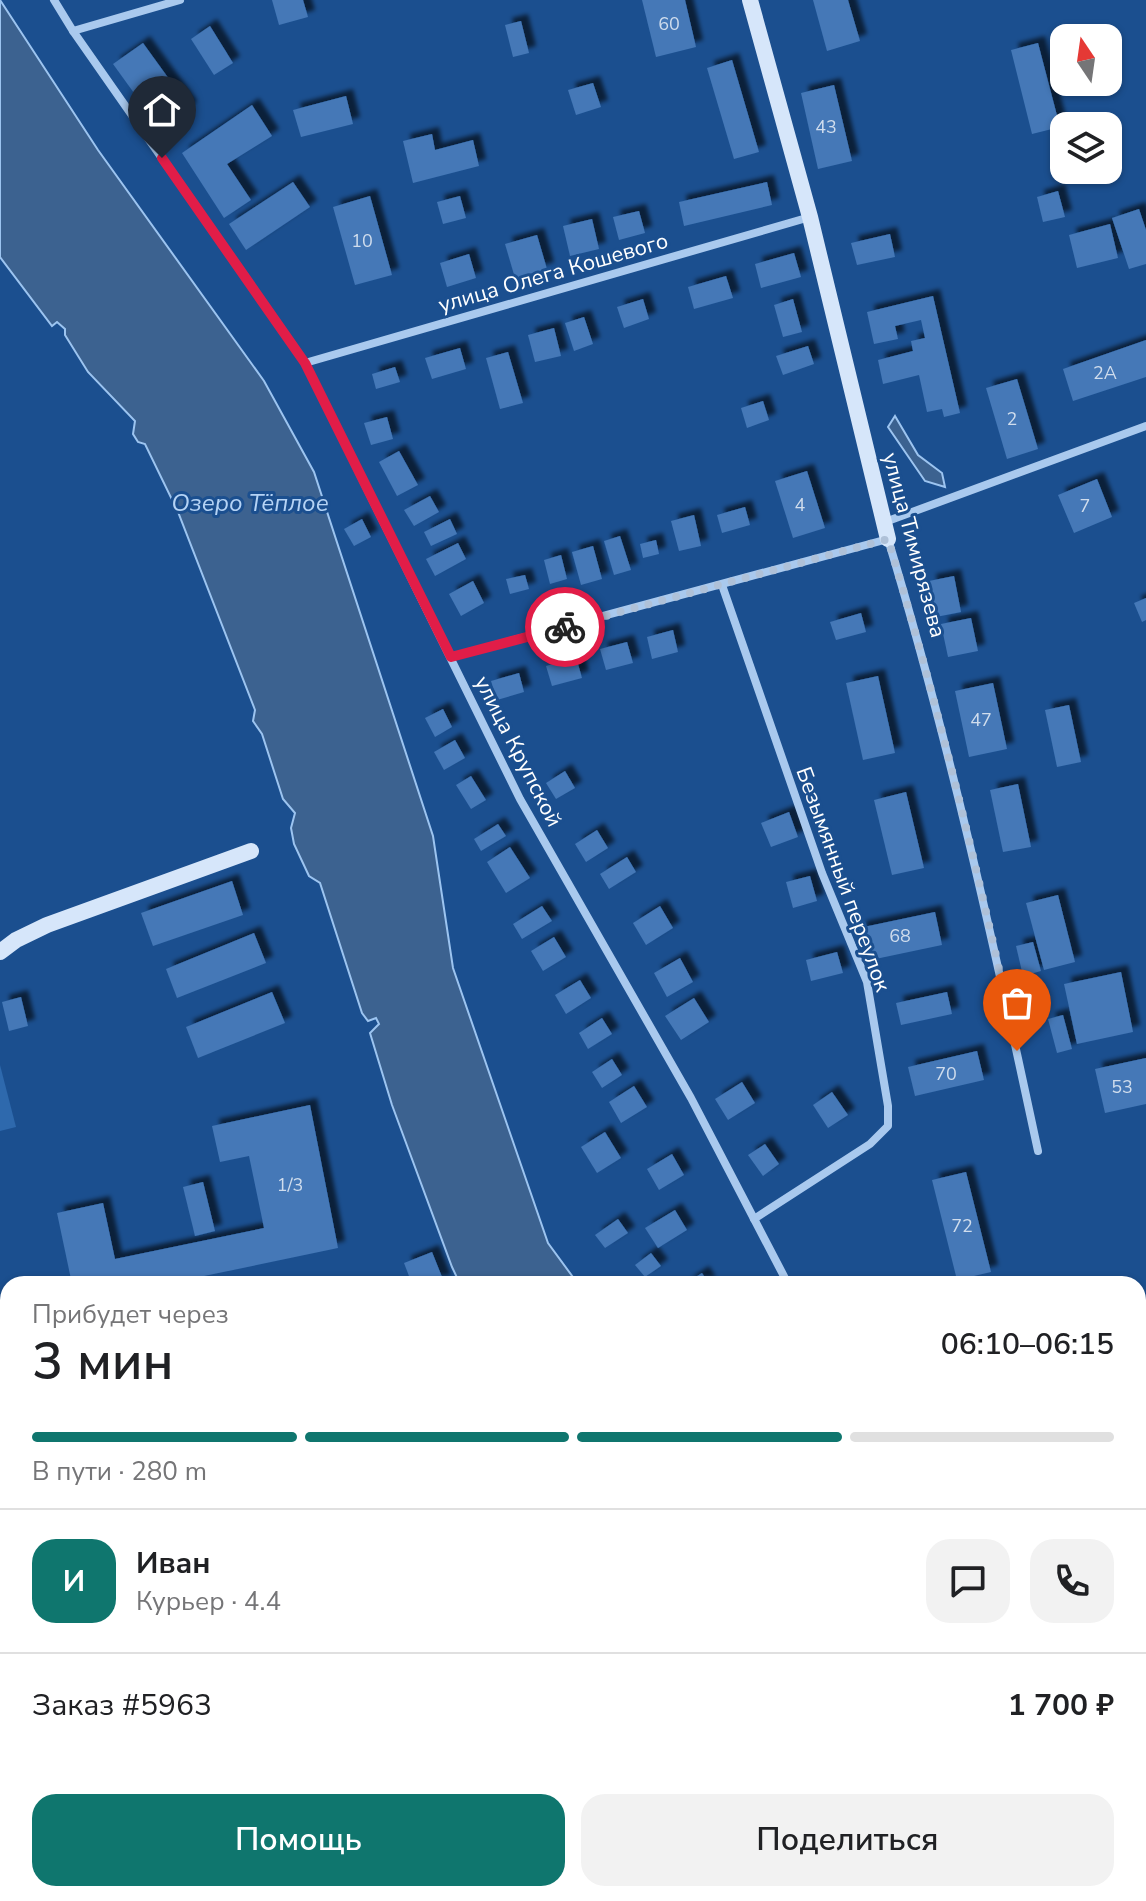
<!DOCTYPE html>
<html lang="ru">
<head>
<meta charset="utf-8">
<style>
	:root { --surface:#fff; --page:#f2f2f2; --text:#202124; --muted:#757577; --line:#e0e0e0; --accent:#0f766e }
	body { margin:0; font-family:"Nunito Sans",sans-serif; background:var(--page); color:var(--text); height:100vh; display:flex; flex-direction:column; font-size:30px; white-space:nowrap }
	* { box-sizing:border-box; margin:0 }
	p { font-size:26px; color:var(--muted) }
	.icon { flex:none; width:44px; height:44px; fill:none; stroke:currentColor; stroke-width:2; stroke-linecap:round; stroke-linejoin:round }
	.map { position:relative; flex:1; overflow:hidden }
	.side { position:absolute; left:0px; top:1276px; width:1146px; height:626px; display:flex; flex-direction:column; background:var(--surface); border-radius:24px 24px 0 0; box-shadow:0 2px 6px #0004 }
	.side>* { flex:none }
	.needle { width:52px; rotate:347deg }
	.fabs { position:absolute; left:1050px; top:24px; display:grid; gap:16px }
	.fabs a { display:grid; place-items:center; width:72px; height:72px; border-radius:16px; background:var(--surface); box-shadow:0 2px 6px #0004; font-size:40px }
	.pin { position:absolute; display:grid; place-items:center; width:68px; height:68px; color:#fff; margin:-82px -34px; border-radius:50% 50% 50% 0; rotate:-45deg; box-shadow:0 0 8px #0007 }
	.pin .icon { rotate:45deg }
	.courier { position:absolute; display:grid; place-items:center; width:80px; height:80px; margin:-40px; border:6px solid #e11d48; border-radius:50%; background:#fff; color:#222; box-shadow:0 2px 10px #0007 }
	.head em { font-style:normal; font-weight:600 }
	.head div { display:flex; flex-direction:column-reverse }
	.head { display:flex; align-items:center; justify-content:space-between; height:136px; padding:0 32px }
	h1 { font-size:52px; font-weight:600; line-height:60px }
	.bar { display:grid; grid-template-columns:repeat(4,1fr); gap:12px 8px; align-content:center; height:96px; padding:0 32px }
	.bar i { height:10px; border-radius:6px; background:var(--line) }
	.bar .active { background:var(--accent) }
	.bar p { grid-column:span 4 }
	.line { display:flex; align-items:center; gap:20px; padding:0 32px; border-top:2px solid var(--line) }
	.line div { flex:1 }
	.round { display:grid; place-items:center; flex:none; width:84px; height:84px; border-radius:24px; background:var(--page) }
	.primary-button { display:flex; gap:16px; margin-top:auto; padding:16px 32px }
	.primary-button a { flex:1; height:92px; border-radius:24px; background:var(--accent); color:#fff; font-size:32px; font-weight:600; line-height:92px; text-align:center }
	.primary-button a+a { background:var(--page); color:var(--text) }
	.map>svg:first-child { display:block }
</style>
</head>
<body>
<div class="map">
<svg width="1146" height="1901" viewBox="0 0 1146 1901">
	<defs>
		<filter id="shadow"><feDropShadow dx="7" dy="-7" stdDeviation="2" flood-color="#0009"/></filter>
	</defs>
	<rect width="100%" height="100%" fill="#1b4f8f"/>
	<!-- green -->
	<g fill="#2e69ad">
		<polygon points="0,1065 16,1127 0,1131"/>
		<polygon points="0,1460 8,1495 7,1591 0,1560"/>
	</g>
	<!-- water -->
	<g fill="#3c6290" stroke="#9cc4f0" stroke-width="2">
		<polygon points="0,0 98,150 264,381 314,472 433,836 453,968 548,1243 578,1284 460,1284 452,1267 392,1105 370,1033 379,1024 376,1018 368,1021 362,1013 320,883 309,876 294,844 291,828 295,813 283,799 262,734 253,721 255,710 178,512 145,444 138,442 133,434 135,421 88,372 65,335 65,329 57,322 52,326 0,257"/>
		<polygon points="895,416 918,455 942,473 945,487 925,481 888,427"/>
		<polygon points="595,1894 666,1894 664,1901 593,1901"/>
	</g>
	<!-- building -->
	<g fill="#4478b7" filter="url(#shadow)">
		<polygon points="272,0 303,0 308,17 279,25"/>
		<polygon points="642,0 685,0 696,47 656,57"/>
		<polygon points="813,0 848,0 860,41 827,51"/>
		<polygon points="521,21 529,53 513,57 505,25"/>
		<polygon points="210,26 233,63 214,75 191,39"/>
		<polygon points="143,43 190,108 160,129 113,64"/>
		<polygon points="1038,43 1060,127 1032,134 1011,50"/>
		<polygon points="732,60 759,152 734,159 707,68"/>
		<polygon points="593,83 601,107 576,115 568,90"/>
		<polygon points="834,85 852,161 818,169 801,93"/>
		<polygon points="346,96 353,124 301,137 293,110"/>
		<polygon points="252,105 272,136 227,164 251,200 224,218 182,153"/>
		<polygon points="432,134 435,150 473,140 479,166 413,183 403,141"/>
		<polygon points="293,182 310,207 246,250 229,224"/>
		<polygon points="767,182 772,205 684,226 679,202"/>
		<polygon points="1058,191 1065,217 1043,222 1037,197"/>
		<polygon points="370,196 392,275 355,285 333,207"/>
		<polygon points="460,196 466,218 443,224 437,202"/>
		<polygon points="1139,209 1146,230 1146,264 1129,269 1112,218"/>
		<polygon points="639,211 645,233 619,240 613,217"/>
		<polygon points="592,219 599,249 570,256 563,226"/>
		<polygon points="1110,224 1118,258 1077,268 1069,235"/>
		<polygon points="890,234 895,257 857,265 851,243"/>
		<polygon points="537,235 547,269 515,278 505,244"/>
		<polygon points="794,253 801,277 761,288 755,264"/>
		<polygon points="469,254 476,278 447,287 440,263"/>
		<polygon points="726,276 733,298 694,309 688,287"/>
		<polygon points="933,296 960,413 944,417 942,409 927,412 919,375 883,384 878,360 913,351 911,341 925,338 921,320 895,326 898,339 874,344 867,312"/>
		<polygon points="643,299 649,319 624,328 617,307"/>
		<polygon points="793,299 802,332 783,337 774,305"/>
		<polygon points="584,317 593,344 574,351 565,323"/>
		<polygon points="554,328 561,356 535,362 528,335"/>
		<polygon points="1146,340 1146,377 1073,401 1063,369"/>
		<polygon points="808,346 814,364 783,375 776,356"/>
		<polygon points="460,348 466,369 432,379 425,358"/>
		<polygon points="508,352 523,403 500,409 486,358"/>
		<polygon points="395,367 400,382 376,389 372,374"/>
		<polygon points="1017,379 1038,449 1007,459 986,388"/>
		<polygon points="763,401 769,420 747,428 741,408"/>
		<polygon points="387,417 393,439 371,445 364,423"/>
		<polygon points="399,451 418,485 397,496 379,462"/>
		<polygon points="807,471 825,528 793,538 775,481"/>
		<polygon points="1097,479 1112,517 1074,533 1058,495"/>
		<polygon points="430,496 439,512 414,526 404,510"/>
		<polygon points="745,507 750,525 722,533 717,515"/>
		<polygon points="694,515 701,546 679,551 671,521"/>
		<polygon points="362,519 371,537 354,546 344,529"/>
		<polygon points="450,519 457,534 431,546 424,532"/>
		<polygon points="620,536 631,570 614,575 604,541"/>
		<polygon points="656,540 659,554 643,558 640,544"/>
		<polygon points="458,543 466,559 435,576 426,559"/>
		<polygon points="593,546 602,579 581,585 572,552"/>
		<polygon points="561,555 567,579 550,584 544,560"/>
		<polygon points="525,575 529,589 510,594 506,579"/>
		<polygon points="954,576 961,612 936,617 929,581"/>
		<polygon points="473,581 484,603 461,616 449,594"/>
		<polygon points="1146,598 1146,620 1142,622 1134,603"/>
		<polygon points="861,613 866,632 836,640 830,622"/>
		<polygon points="971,618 978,651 948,657 941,624"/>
		<polygon points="673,630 678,652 652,659 647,637"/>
		<polygon points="627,642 633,663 606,670 600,649"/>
		<polygon points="576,657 582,678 552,686 546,666"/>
		<polygon points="519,673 524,692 497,700 491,681"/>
		<polygon points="878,676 895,753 863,760 846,683"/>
		<polygon points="993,683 1007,749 969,757 955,691"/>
		<polygon points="1069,705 1081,762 1057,767 1045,710"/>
		<polygon points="443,709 452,727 435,737 425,718"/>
		<polygon points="455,740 465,758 444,770 434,752"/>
		<polygon points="565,771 575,788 556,799 546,783"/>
		<polygon points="471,776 486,800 471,809 456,785"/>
		<polygon points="1018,784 1031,847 1003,852 990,790"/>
		<polygon points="906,792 924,868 892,875 874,800"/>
		<polygon points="789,812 798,837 771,847 761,823"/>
		<polygon points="498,824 506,836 481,851 474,839"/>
		<polygon points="597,830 608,848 586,862 575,844"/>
		<polygon points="510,847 530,878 506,893 487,862"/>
		<polygon points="627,857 636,872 609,889 600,874"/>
		<polygon points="810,876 817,901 793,908 786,882"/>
		<polygon points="232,881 243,915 153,946 141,913"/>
		<polygon points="1058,895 1075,962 1044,970 1026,903"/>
		<polygon points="542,906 552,921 522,939 513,924"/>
		<polygon points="660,906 673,928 646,945 633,923"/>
		<polygon points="935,912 942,945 866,961 859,928"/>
		<polygon points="254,933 266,963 177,998 166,969"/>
		<polygon points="554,937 566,957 543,971 531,951"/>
		<polygon points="1033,942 1041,971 1023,976 1016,946"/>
		<polygon points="837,952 843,973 811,981 806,960"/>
		<polygon points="680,958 693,982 667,997 654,973"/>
		<polygon points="1121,972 1133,1032 1077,1044 1064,984"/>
		<polygon points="580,980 591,998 566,1014 555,995"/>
		<polygon points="272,992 285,1023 198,1058 186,1027"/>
		<polygon points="947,992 952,1014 901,1025 896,1003"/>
		<polygon points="21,997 28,1026 9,1031 2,1002"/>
		<polygon points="694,998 709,1022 681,1040 665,1016"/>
		<polygon points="1063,1015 1072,1049 1057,1053 1048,1019"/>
		<polygon points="602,1018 612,1034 588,1049 579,1033"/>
		<polygon points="977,1051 984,1080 915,1096 908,1067"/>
		<polygon points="1146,1058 1146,1104 1105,1113 1095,1069"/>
		<polygon points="612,1059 622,1075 602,1088 592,1072"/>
		<polygon points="742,1082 755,1103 728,1120 715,1099"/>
		<polygon points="634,1086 647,1107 621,1123 609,1102"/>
		<polygon points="832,1092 848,1115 828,1128 813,1105"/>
		<polygon points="310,1105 338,1248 166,1284 72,1284 57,1213 103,1203 115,1259 264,1228 249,1156 220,1162 212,1126"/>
		<polygon points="605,1132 621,1158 597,1173 581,1147"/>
		<polygon points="765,1144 779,1164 763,1176 748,1155"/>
		<polygon points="672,1154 684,1175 659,1190 647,1169"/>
		<polygon points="966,1172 991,1272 957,1280 932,1180"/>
		<polygon points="203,1182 215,1231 195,1236 183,1187"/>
		<polygon points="675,1210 687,1230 658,1248 645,1228"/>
		<polygon points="618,1219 628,1233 605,1248 595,1235"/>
		<polygon points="432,1252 444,1282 412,1284 404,1263"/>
		<polygon points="651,1253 661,1266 645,1277 635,1265"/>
		<polygon points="702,1273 709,1284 685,1284"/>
		<polygon points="1146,1327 1146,1350 1138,1351 1138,1328"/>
		<polygon points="1146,1596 1146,1634 1138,1637 1138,1599"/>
		<polygon points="1146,1684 1146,1724 1139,1726 1138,1686"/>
		<polygon points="8,1767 8,1834 0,1835 0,1769"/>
		<polygon points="1138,1807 1146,1822 1146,1835 1138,1840"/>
		<rect x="177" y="1894" width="25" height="7"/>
		<polygon points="252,1894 286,1894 287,1901 252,1901"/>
		<polygon points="718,1894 737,1894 734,1901 714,1901"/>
		<polygon points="937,1894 970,1894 973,1901 940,1901"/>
	</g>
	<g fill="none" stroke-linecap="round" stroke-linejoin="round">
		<!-- street -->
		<g stroke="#a9c9ee" stroke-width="8">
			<polyline points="54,0 73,31 305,363 520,799 691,1098 788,1284"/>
			<polyline points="73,31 180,0"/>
			<polyline points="305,363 810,217"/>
			<polyline points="885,522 1146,426"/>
			<polyline points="722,585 822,873 867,982 888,1106 888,1126 870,1144 754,1219"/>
			<path d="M451,657l437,-118c61,202 106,406 150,612"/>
			<polyline points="1122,1894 1127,1901"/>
		</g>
		<!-- secondary -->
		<g stroke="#d6e6fa" stroke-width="16">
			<polyline points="750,0 810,217 888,539"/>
			<polyline points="0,952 16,940 47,925 251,851"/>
		</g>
	</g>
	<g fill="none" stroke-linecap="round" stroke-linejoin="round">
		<!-- done -->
		<path stroke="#afc1d8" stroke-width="8" stroke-dasharray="0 14.4" d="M565,627l323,-88c51,169 92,340 129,512"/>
		<!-- route -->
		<polyline stroke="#e11d48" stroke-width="10" points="162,158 305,363 451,657 565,627"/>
	</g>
	<g text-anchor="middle" stroke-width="6" stroke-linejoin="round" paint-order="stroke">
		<!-- number labels -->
		<g font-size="18" fill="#d0dded">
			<text x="669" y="30">60</text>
			<text x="826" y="133">43</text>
			<text x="362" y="247">10</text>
			<text x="1105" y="379">2А</text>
			<text x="1012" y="425">2</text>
			<text x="800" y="511">4</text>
			<text x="1085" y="512">7</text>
			<text x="981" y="726">47</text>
			<text x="900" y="942">68</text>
			<text x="946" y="1080">70</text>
			<text x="1122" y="1093">53</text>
			<text x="290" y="1191">1/3</text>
			<text x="962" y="1232">72</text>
		</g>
		<!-- street labels -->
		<g font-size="22" fill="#fff" stroke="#1b4f8f">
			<text transform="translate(553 272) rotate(-16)" y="8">улица Олега Кошевого</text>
			<text transform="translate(915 545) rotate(75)" y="8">улица Тимирязева</text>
			<text transform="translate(519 751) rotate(63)" y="8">улица Крупской</text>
			<text transform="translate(844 879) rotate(70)" y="8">Безымянный переулок</text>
		</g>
		<!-- water labels -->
		<g font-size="24" font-style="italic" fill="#b5d3f5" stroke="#1b4f8f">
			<text x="250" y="511">Озеро Тёплое</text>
		</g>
	</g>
</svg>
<div class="fabs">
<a><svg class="needle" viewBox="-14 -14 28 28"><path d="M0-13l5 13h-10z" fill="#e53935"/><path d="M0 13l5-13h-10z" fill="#757577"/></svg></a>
<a><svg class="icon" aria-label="layers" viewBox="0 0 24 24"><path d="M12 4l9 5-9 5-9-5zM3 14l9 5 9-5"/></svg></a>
</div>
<div class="pin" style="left:1017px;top:1051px;background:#ea580c"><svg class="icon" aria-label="bag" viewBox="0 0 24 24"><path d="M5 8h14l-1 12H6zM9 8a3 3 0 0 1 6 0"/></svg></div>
<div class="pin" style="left:162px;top:158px;background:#1f2937"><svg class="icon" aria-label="home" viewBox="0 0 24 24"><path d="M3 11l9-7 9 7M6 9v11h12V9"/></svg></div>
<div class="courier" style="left:565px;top:627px"><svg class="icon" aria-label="bike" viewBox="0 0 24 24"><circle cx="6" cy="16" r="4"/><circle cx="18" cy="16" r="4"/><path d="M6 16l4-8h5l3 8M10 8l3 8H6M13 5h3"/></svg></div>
<section class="side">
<div class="head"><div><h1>3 мин</h1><p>Прибудет через</p></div><em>06:10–06:15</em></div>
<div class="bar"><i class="active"></i><i class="active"></i><i class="active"></i><i></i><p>В пути · 280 m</p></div>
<div class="line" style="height:144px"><b class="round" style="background:var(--accent);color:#fff">И</b><div><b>Иван</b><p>Курьер · 4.4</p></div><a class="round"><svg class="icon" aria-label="chat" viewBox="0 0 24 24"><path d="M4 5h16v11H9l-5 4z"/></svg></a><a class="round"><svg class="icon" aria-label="phone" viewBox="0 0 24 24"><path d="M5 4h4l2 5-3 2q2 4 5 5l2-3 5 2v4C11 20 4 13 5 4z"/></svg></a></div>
<div class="line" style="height:104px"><div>Заказ #5963</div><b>1 700 ₽</b></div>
<div class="primary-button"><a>Помощь</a><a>Поделиться</a></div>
</section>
</div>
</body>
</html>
